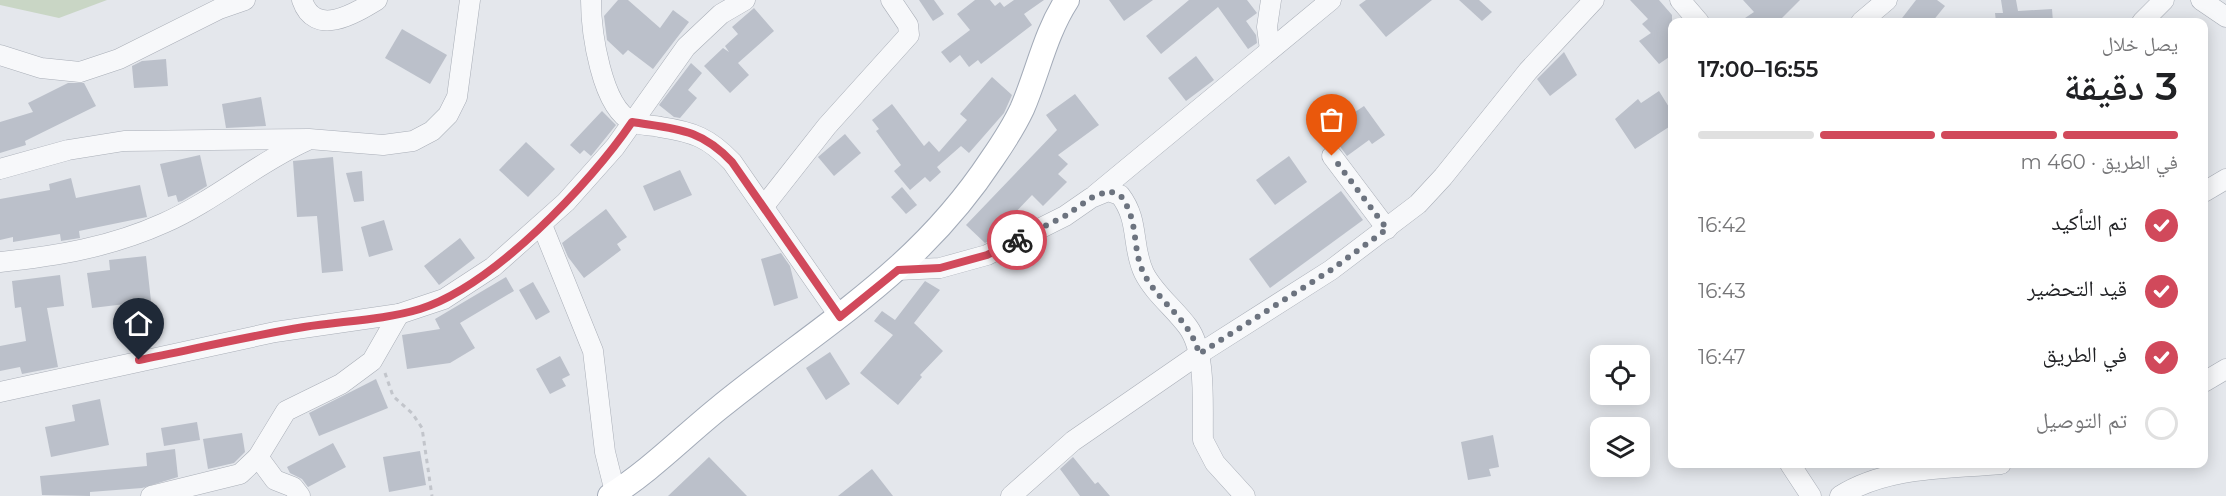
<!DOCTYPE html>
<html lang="ar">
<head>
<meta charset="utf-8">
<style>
	:root { --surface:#fff; --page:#f6f6f6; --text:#202124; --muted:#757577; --line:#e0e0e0; --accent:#d1495b }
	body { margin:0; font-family:Montserrat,"Noto Naskh Arabic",sans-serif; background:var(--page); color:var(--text); direction:rtl; height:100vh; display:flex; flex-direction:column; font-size:22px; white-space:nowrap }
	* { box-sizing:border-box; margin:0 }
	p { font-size:20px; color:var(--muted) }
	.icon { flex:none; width:33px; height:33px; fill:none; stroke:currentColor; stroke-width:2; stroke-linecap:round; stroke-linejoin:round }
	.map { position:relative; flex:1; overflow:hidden; direction:ltr }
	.side { position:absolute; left:1668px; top:18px; width:540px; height:450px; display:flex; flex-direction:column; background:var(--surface); border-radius:12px; box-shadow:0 3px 15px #0003; direction:rtl }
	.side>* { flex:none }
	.controls { position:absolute; left:1590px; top:345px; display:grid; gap:12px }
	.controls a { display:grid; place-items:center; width:60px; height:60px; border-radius:12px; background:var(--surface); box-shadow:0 3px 15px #0003; font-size:30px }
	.pin { position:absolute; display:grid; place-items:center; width:51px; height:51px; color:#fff; margin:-62px -26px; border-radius:50% 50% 50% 0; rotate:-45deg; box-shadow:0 0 6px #0007 }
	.pin .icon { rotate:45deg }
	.courier { position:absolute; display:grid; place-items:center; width:60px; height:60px; margin:-30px; border:4px solid #d1495b; border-radius:50%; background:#fff; color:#222; box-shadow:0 2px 8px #0007 }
	.head em { font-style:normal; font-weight:600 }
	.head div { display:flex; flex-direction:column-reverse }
	.head { display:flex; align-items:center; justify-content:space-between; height:102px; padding:0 30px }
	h1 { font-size:39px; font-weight:600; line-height:45px }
	.bar { display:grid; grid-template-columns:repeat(4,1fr); gap:9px 6px; align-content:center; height:72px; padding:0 30px }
	.bar i { height:8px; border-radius:4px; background:var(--line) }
	.bar .on { background:var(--accent) }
	.bar p { grid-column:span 4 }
	ol { padding:0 30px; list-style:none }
	li { display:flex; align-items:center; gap:18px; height:66px }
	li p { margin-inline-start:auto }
	li .icon { padding:6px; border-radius:50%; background:var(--accent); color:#fff; stroke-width:4 }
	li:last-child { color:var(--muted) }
	li i { width:33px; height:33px; border:3px solid var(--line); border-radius:50% }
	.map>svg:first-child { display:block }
</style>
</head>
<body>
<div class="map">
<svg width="2226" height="496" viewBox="0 0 2226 496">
	<rect width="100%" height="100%" fill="#e4e7ec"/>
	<!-- green -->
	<polygon fill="#c9d6c5" points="0,0 107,0 59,18 0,5"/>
	<!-- building -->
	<g fill="#bbc0ca">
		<polygon points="618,0 628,0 660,28 673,10 689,22 653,69 628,50 623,55 607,40 604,16"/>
		<polygon points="919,0 934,0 944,14 933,21"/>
		<polygon points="975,0 990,0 995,6 1000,2 1004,7 1014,0 1044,0 1024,14 1032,25 981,64 978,60 969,67 960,55 950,63 941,52 970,30 957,14"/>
		<polygon points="1109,0 1153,0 1124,21"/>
		<polygon points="1189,0 1247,0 1257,13 1246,21 1256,35 1257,43 1248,49 1218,7 1161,54 1146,36"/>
		<polygon points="1366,0 1432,0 1386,37 1359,5"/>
		<polygon points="1459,0 1479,0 1492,12 1482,21"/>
		<polygon points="1630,0 1659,0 1672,15 1672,55 1659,64 1639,41 1651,33 1642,24 1648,19"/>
		<polygon points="1743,0 1800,0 1778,22 1739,22 1754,12"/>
		<polygon points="1916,0 1937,0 1945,6 1932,22 1899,22"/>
		<polygon points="2001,0 2016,0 2018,11 2052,9 2053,22 1996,22 1995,13 2003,13"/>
		<polygon points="754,8 774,31 738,63 749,75 730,93 704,66 723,48 729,52 725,46 738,34 732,27"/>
		<polygon points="402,29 447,55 430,84 385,58"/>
		<polygon points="1564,52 1577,75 1550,96 1537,79"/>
		<polygon points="1196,56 1214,80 1186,101 1168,78"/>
		<polygon points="166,59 168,86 134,88 132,66 142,61"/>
		<polygon points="691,63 702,73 688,90 697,98 680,118 674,117 659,105"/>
		<polygon points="992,77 1012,95 1004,113 969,153 961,146 937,167 941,172 930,182 925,177 910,190 894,171 901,165 876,131 879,129 872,120 892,104 924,146 929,141 939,152 967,120 960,114"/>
		<polygon points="68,83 84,83 96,106 25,141 26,145 0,153 0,122 33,112 28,103"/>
		<polygon points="1659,91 1672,112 1672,125 1635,149 1615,119 1638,99 1641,103"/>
		<polygon points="1075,94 1099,125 1058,155 1068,164 1058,174 1067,182 1043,206 1032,195 1011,217 1020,225 985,243 966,225 1057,130 1046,115"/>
		<polygon points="261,97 266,126 226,128 222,104"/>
		<polygon points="1364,106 1385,135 1372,144 1369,140 1347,156 1325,126 1349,109 1352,114"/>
		<polygon points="602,111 616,125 591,156 584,150 580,154 570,145"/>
		<polygon points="845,134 861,153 834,176 818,157"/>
		<polygon points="526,142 555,169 528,197 499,170"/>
		<polygon points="200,155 207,186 182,201 178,202 176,195 168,197 160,164"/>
		<polygon points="1289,156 1307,182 1275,205 1256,180"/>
		<polygon points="333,157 343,271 322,273 317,216 297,217 293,161"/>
		<polygon points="680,170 692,195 654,211 643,186"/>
		<polygon points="362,171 364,201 354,202 346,173"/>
		<polygon points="71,178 76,198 140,185 147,217 79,231 80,238 61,241 60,234 13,242 13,237 0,240 0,199 50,190 49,184"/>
		<polygon points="902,187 917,205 906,214 891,197"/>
		<polygon points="1341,191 1363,220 1270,288 1249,259"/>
		<polygon points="606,209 627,237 617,244 621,250 584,278 568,257 562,243"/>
		<polygon points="384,220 393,250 369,257 361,227"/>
		<polygon points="460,238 475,258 439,285 424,266"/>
		<polygon points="781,253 790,266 798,298 774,306 761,259"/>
		<polygon points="146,256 151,301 92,308 87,273 110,270 109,260"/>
		<polygon points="60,275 64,306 47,308 58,367 22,374 20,367 0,371 0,346 26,341 21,307 15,308 12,281"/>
		<polygon points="506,277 514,291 460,323 475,348 450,363 407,369 402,335 440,329 435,319"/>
		<polygon points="925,281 940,290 914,323 943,351 920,375 922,377 898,405 860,373 893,335 874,321 882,311 895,320"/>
		<polygon points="533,282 550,312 536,320 519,290"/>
		<polygon points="830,352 850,384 826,400 806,368"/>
		<polygon points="560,356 570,375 562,379 566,386 550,394 536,369"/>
		<polygon points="376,379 388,408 319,436 309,413"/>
		<polygon points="100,399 109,445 51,457 45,427 75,421 72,405"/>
		<polygon points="197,422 200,440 164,446 161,428"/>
		<polygon points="242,433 245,452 234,463 208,469 203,439"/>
		<polygon points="1493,435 1499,467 1489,469 1491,476 1468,480 1461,442"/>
		<polygon points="333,443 346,467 308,487 302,479 290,473 287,467"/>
		<polygon points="175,449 178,477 142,488 90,492 90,496 42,495 40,476 147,466 146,453"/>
		<polygon points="420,451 426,485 389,492 383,457"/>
		<polygon points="709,457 747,496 668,496"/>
		<polygon points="1073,457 1095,484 1098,482 1110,496 1080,496 1060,469"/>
		<polygon points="872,469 893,496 838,496"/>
	</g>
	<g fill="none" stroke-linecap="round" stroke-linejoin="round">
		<!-- minor casing -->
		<g stroke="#a9aeb7" stroke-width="21">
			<g id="minor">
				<path d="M302,0c13,38 52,14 75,0"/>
				<path d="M591,0c0,30 10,108 42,122 7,4 19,3 27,5 34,5 49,11 72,35l108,155"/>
				<polyline points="1680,0 1699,22"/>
				<polyline points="2201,0 2226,17"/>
				<polyline points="1861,22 1887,0"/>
				<polyline points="2142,22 2164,0"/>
				<polyline points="1270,50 1267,27 1271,0"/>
				<polyline points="0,55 41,68 80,72 119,59 219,9 245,0"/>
				<polyline points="1332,156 1387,229"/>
				<polyline points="0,169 68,150 124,141 309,139 383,145 413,141 432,131 448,115 457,97 470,0"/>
				<polyline points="2204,192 2226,179"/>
				<polyline points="1095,195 1331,0"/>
				<polyline points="764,206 827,126 909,35 908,25 891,0"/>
				<polyline points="542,225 593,351 605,452 616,496"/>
				<path d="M0,262c57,-6 111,-15 164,-39 50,-22 93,-60 142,-82"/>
				<path d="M898,270l42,-2 47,-13 78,-39 26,-18 17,-7 12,4c20,26 11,51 24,78 10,20 31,36 44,54 19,26 14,80 15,113l12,23 30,33"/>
				<polyline points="2204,382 2226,369"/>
				<polyline points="0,392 275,332 399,314 444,299 493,267 566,202 615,147 686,47 721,14 745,0"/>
				<polyline points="258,457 275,480 293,487 300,496"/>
				<polyline points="1790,464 1811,496"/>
				<polyline points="151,496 240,474 258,457 286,411 341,384 372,361 399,314"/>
				<polyline points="1011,496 1073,441 1199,354 1331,270 1418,204 1443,177 1528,71 1594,0"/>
				<path d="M1840,496c48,-30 107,-27 161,-32"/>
			</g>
		</g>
		<!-- major casing -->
		<g stroke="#a3abb8" stroke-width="26">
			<path id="major" d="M610,496c40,-25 73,-59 109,-88 102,-83 198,-135 273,-249 11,-16 22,-33 30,-50 16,-37 23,-75 45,-109"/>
		</g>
		<!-- path -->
		<polyline stroke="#c2c5cb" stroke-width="3" stroke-dasharray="4.5 4.5" stroke-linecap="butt" points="385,373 393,396 412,413 422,428 432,496"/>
		<!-- minor -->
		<use href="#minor" stroke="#f7f8fa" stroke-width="20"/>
		<!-- major -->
		<use href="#major" stroke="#fff" stroke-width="24"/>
	</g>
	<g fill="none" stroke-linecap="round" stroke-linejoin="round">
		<!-- done -->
		<path stroke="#6c737f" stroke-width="6" stroke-dasharray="0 10.8" d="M1017,240l48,-24 26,-18 17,-7 12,4c20,26 11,53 24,79 16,30 47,46 55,80l132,-84 56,-41 -55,-73"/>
		<!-- route -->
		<path stroke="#d1495b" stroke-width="8" d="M139,360c55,-11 110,-24 165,-33 38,-6 80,-7 116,-18 73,-23 170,-125 212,-187 44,7 68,6 100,40l108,155 58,-47 42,-2 47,-13 30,-15"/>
	</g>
</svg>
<div class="controls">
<a><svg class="icon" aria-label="locate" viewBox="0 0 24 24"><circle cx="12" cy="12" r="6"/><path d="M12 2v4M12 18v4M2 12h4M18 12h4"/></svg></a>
<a><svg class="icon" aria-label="layers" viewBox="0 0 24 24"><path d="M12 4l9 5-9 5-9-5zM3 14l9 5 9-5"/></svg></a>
</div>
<div class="pin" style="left:1332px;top:156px;background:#ea580c"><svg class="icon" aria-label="bag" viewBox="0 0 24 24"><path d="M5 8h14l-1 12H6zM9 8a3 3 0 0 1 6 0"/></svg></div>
<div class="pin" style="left:139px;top:360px;background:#1f2937"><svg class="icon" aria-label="home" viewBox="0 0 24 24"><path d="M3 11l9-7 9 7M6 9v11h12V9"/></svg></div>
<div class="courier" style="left:1017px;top:240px"><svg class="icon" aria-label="bike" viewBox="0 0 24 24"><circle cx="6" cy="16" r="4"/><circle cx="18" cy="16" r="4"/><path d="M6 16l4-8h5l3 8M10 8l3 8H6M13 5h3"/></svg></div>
<section class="side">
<div class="head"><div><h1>3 دقيقة</h1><p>يصل خلال</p></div><em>16:55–17:00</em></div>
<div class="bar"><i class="on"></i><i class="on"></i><i class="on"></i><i></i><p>في الطريق · 460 m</p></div>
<ol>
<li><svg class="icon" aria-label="check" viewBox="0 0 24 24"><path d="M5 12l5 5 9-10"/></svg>تم التأكيد<p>16:42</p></li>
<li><svg class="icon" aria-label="check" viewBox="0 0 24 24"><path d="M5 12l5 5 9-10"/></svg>قيد التحضير<p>16:43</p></li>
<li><svg class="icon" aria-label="check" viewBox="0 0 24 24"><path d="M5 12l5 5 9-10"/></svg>في الطريق<p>16:47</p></li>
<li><i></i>تم التوصيل</li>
</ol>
</section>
</div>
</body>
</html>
